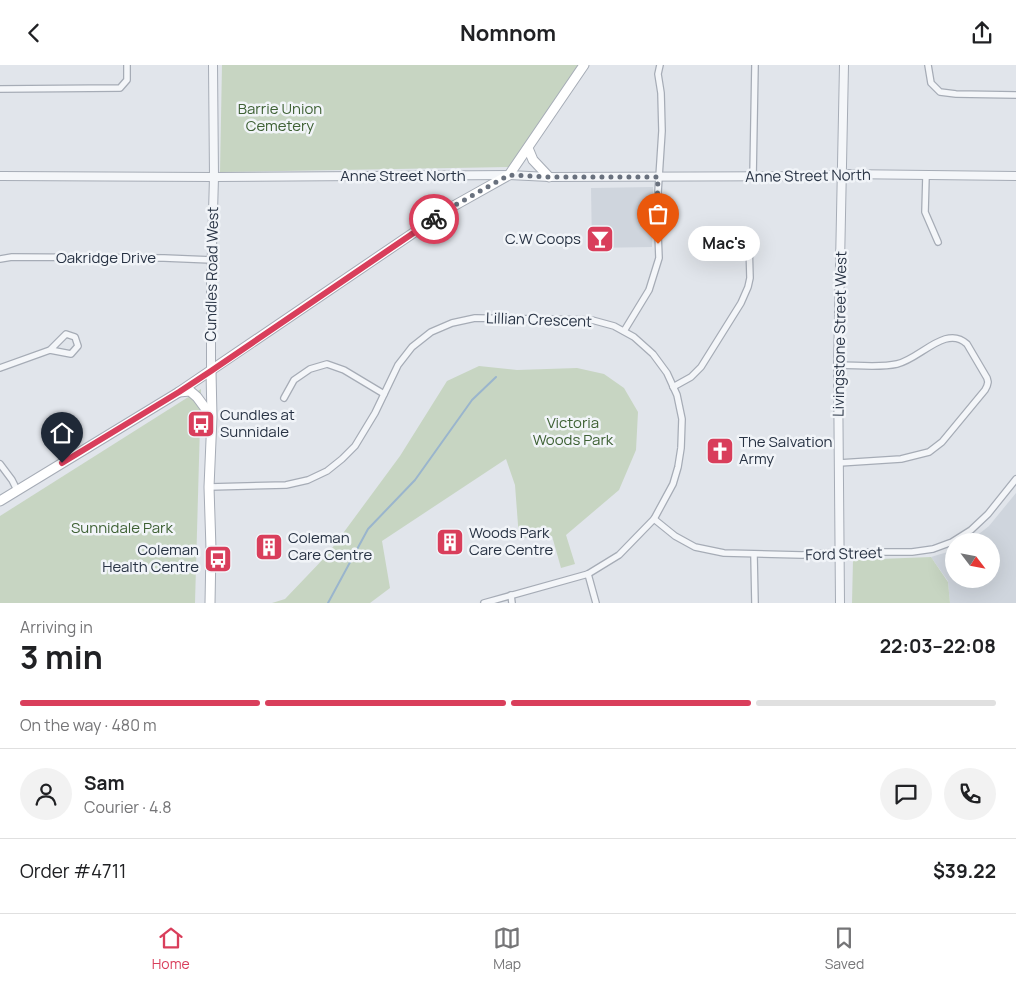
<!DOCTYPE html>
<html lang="en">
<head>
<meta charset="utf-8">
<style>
	:root { --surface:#fff; --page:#f2f2f2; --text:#202124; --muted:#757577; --line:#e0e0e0; --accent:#d93e5b }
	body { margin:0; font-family:Manrope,sans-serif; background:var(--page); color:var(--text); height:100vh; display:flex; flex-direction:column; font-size:19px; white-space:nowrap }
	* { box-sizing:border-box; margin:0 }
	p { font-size:16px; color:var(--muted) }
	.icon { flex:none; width:28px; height:28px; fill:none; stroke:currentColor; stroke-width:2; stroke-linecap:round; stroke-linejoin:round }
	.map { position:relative; height:538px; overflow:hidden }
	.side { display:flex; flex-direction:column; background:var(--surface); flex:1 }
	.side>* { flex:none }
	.needle { width:32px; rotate:122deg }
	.buttons { position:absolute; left:945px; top:468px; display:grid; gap:10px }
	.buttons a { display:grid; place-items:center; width:55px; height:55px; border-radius:50%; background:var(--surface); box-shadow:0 5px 20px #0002; font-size:25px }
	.pin { position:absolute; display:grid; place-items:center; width:42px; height:42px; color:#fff; margin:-51px -21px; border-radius:50% 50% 50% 0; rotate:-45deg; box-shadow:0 0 5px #0007 }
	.pin .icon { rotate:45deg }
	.courier { position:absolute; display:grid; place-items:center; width:50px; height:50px; margin:-25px; border:4px solid #d93e5b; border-radius:50%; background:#fff; color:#222; box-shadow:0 1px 6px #0007 }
	.bubble { position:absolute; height:35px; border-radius:18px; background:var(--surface); box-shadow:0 5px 20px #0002; font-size:16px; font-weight:700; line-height:35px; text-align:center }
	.overview em { font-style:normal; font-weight:700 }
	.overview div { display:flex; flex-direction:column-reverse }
	.overview { display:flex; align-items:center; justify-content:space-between; height:85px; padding:0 20px }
	h1 { font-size:32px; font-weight:700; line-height:38px }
	.bar { display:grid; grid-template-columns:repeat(4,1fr); gap:8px 5px; align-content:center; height:60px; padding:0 20px }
	.bar i { height:6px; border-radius:4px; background:var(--line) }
	.bar .current { background:var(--accent) }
	.bar p { grid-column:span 4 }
	.line { display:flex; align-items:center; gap:12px; padding:0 20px; border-top:1px solid var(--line) }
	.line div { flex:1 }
	.round { display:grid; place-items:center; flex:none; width:52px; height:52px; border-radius:26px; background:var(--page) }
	header { display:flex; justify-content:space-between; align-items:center; height:65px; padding:0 20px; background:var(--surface); font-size:22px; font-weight:700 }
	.tab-bar { display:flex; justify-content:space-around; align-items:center; height:70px; border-top:1px solid var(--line); background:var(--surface); font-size:14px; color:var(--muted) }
	.tab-bar a { display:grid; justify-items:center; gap:2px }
	.tab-bar .current { color:var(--accent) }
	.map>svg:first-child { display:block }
</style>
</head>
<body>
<header><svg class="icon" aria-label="back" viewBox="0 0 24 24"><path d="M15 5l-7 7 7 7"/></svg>Nomnom<svg class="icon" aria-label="share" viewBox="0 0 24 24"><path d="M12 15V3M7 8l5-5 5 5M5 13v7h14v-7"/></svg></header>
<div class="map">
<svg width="1016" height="538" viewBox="0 0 1016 538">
	<rect width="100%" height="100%" fill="#e1e5eb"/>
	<!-- built -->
	<g fill="#cfd5dd">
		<polygon points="653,122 652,182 592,183 591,123"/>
		<polygon points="1016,428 1016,538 950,538 948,516 931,492 954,485 954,514 991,514 991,476 970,476 989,461"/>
	</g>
	<!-- green -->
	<g fill="#c7d5c2">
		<polygon points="222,0 578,0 509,102 220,107"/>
		<polygon points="479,301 517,305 577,303 604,309 624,323 638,347 636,385 619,425 566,470 575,499 561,503 552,471 519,473 515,420 506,394 382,476 390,523 370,538 272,538 285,534 327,490 400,391 447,316"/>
		<polygon points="201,324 195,538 0,538 0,451"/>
		<polygon points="931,492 948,517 950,538 852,538 853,495"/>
	</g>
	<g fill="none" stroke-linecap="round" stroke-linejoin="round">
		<!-- stream -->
		<polyline stroke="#9ab5cd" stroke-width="2" points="328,538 368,464 415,415 472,335 496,312"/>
		<!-- minor casing -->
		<g stroke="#a6acb6" stroke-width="8">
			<g id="minor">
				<polyline points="928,0 931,18 940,27 956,29 1016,30"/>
				<polyline points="0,24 120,23 127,15 127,0"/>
				<polyline points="926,111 925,147 938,177"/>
				<polyline points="753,112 755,0"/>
				<polyline points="0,194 12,192 164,193 212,195"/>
				<polyline points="624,266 649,225 659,193 657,143 662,66 661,28 658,9 660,0"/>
				<path d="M838,300c19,0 41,3 59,-1 23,-5 49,-40 70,-20l20,34 1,4 -1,4 -2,4 -43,52 -13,10 -28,7 -62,4"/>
				<polyline points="0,303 50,285 66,269 75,272 78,281 71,289 50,285"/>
				<polyline points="673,322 691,312 701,302 741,238 748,222 750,213 749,178"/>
				<polyline points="284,333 294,315 310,304 327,299 344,305 384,329"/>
				<polyline points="0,399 12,415 17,425"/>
				<polyline points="209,422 286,420 308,415 327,406 342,394 355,381 375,348 398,300 412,282 431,267 452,258 475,253 592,255 614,261 634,272 653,289 667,308 677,330 682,354 681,383 678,402 673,419 654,454 619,490 588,509 484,538"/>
				<polyline points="654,454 675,471 695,482 724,488 802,490 840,487 912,487 933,484 952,477 971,465 988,449 1016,414"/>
				<polyline points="754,490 755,538"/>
				<polyline points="588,509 596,538"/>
				<polyline points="511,530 512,538"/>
			</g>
		</g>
		<!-- tertiary casing -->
		<g stroke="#a6acb6" stroke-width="10">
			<g id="tertiary">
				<polyline points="0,111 214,112 509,110 549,112 819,111 842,109 1016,111"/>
				<polyline points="211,306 211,220 214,112 213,0"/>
				<polyline points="840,538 838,300 844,0"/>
			</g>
		</g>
		<!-- secondary casing -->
		<g stroke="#a6acb6" stroke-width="11">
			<g id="secondary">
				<polyline points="528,83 533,95 549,112"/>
				<polyline points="179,327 190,326 197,332 211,351"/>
				<polyline points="0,436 179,327 450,143 509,110 584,0"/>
				<polyline points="210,538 211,484 209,422 212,352 211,306"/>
			</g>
		</g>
		<!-- minor -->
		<use href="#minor" stroke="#f4f6f9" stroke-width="5.5"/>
		<!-- tertiary -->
		<use href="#tertiary" stroke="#f4f6f9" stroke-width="8"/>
		<!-- secondary -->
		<use href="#secondary" stroke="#fff" stroke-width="9"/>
	</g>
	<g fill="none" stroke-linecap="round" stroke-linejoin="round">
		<!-- done -->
		<polyline stroke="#69717e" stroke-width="5" stroke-dasharray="0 9" points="434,154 450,143 509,110 549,112 658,112 657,143 658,179"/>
		<!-- route -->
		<polyline stroke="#d93e5b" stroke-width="6" points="62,398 179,327 211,306 434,154"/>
	</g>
	<!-- icons -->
	<defs>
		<g id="bar-square" transform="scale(1.4375)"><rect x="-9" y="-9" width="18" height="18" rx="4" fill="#d93e5b" stroke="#f1f4f8"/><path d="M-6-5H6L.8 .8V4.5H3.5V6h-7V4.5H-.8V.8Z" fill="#fff"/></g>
		<g id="bus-square" transform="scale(1.4375)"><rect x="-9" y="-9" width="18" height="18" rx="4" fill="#d93e5b" stroke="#f1f4f8"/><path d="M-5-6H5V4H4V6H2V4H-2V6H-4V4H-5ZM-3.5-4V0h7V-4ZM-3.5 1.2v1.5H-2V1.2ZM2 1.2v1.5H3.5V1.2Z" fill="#fff"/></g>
		<g id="church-square" transform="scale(1.4375)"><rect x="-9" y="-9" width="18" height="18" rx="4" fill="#d93e5b" stroke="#f1f4f8"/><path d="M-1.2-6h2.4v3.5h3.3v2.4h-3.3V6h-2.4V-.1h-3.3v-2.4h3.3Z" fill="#fff"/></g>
		<g id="building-square" transform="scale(1.4375)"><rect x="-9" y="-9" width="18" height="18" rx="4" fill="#d93e5b" stroke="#f1f4f8"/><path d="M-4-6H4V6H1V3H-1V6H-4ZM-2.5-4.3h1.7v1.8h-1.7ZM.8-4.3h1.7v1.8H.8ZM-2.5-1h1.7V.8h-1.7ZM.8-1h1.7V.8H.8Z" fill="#fff"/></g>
	</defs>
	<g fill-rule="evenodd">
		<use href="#bar-square" x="600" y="174"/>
		<use href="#bus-square" x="201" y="359"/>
		<use href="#church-square" x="720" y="386"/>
		<use href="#building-square" x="450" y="477"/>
		<use href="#building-square" x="269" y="482"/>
		<use href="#bus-square" x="218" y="494"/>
	</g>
	<g text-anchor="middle" stroke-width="5" stroke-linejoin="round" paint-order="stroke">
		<!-- park labels -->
		<g font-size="15" fill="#3e6134" stroke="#f1f4f8">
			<text x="280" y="49">Barrie Union<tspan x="280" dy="17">Cemetery</tspan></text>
			<text x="573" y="363">Victoria<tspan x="573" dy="17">Woods Park</tspan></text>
			<text x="122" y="468">Sunnidale Park</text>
		</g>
		<!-- street labels -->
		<g font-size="15" fill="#283344" stroke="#f1f4f8">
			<text x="403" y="116">Anne Street North</text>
			<text transform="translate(808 111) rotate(-1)" y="5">Anne Street North</text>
			<text x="106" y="198">Oakridge Drive</text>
			<text transform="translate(212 209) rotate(-89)" y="5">Cundles Road West</text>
			<text transform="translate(539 255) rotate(2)" y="5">Lillian Crescent</text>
			<text transform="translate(840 269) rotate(-89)" y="5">Livingstone Street West</text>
			<text transform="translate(844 489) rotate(-2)" y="5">Ford Street</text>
		</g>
		<!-- poi labels -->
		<g font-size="15" fill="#283344" stroke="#f1f4f8" text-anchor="start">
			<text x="581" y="179" text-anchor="end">C.W Coops</text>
			<text x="220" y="355">Cundles at<tspan x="220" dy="17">Sunnidale</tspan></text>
			<text x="739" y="382">The Salvation<tspan x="739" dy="17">Army</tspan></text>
			<text x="469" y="473">Woods Park<tspan x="469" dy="17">Care Centre</tspan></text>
			<text x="288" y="478">Coleman<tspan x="288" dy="17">Care Centre</tspan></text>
			<text x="199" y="490" text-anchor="end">Coleman<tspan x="199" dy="17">Health Centre</tspan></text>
		</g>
	</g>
</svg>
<div class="buttons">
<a><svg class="needle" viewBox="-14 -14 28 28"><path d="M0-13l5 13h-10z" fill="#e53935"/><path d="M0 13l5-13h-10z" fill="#757577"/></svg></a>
</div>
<div class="pin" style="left:658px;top:179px;background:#ea580c"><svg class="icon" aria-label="bag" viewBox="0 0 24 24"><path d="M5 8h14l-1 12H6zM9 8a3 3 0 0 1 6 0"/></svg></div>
<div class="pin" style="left:62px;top:398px;background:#1f2937"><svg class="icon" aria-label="home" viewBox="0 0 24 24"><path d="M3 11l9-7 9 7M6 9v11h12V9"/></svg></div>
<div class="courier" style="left:434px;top:154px"><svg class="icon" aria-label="bike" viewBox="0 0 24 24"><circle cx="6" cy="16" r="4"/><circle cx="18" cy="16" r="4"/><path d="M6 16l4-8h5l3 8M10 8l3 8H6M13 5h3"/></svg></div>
<div class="bubble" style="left:688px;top:161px;width:72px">Mac's</div>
</div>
<section class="side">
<div class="overview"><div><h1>3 min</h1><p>Arriving in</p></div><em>22:03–22:08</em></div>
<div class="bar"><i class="current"></i><i class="current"></i><i class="current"></i><i></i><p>On the way · 480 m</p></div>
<div class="line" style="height:90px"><a class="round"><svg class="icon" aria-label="person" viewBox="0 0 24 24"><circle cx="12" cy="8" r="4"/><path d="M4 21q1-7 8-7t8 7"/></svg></a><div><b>Sam</b><p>Courier · 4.8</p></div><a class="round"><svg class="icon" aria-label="chat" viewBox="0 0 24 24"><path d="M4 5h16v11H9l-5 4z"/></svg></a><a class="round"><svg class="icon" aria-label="phone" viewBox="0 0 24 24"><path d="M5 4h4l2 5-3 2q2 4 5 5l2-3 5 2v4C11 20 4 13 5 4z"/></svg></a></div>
<div class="line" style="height:65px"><div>Order #4711</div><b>$39.22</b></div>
</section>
<nav class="tab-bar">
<a class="current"><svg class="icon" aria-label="home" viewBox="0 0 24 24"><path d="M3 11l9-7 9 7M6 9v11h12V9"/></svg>Home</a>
<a><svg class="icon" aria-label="map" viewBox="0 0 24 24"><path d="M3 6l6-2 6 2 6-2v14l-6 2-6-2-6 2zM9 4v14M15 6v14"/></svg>Map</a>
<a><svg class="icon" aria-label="saved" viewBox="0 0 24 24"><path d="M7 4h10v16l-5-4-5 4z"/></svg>Saved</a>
</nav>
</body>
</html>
